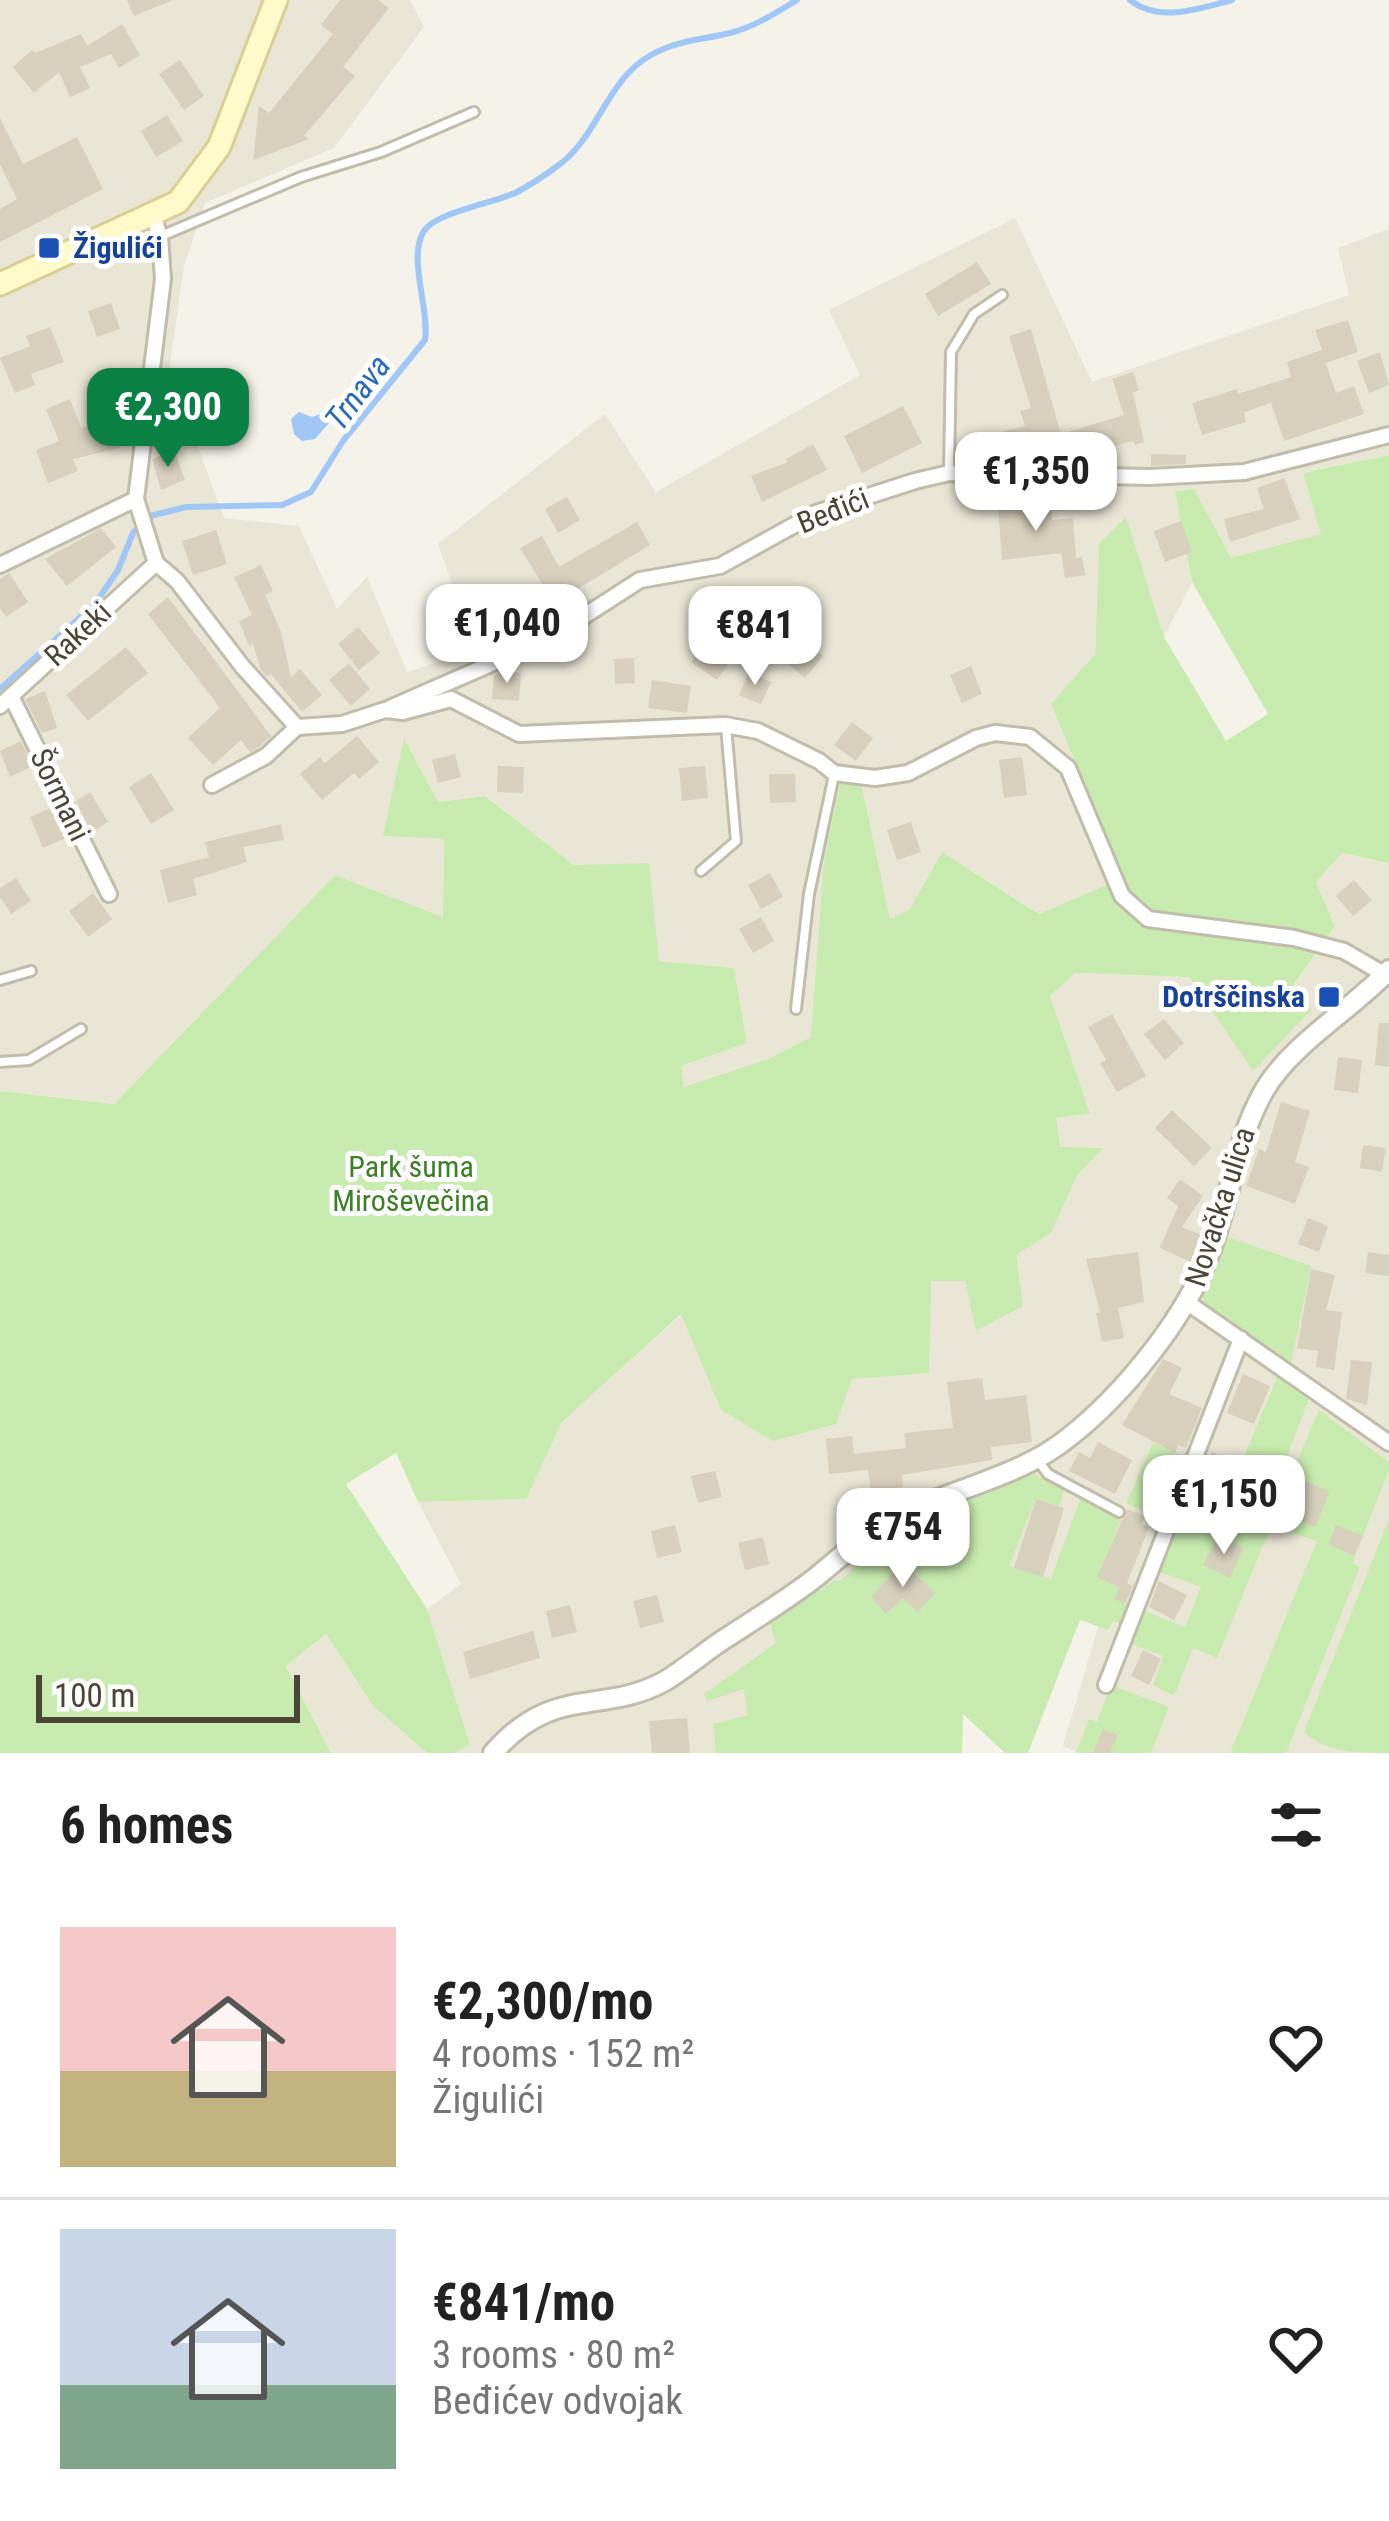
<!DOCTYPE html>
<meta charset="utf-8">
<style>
body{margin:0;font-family:"Roboto Condensed",sans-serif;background:#f2f2f2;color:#222;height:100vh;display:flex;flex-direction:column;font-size:45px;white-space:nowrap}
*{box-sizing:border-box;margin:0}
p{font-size:39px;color:#767676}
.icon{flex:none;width:66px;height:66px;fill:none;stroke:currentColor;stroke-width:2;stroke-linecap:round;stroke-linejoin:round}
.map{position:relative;height:1753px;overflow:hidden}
.side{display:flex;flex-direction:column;background:#fff;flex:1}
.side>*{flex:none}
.scale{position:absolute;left:36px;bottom:30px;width:264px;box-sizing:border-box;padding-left:12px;border:6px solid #4a4536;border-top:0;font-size:33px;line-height:42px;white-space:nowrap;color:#4a4536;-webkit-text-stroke:9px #fff;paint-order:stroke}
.price{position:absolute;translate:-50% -102px;padding:0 27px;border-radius:24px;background:#fff;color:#222;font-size:39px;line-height:78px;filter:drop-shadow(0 3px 6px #0008)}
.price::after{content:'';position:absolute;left:50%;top:72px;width:36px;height:27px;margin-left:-18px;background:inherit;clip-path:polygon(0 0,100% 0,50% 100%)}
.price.current{background:#0b8043;color:#fff}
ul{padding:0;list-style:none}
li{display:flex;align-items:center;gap:36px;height:300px;padding:0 60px}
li+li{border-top:3px solid #e0e0e0}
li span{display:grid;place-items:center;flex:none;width:336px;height:240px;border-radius:0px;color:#555}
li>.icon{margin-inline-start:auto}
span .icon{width:144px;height:144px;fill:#fffc;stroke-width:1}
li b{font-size:51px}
h2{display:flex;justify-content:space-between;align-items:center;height:144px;padding:0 60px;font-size:51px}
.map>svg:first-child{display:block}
.residential{fill:#eae6d6}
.green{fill:#c8ecaf}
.water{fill:#a1c7f6}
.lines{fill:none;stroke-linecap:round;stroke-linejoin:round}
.stream{stroke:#a1c7f6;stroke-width:6}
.building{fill:#d8d1bd}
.service-casing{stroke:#c2bdaa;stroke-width:14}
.minor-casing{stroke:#c2bdaa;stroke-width:20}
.tertiary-casing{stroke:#c2bdaa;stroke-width:24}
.secondary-casing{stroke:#d9d095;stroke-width:27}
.service{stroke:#fff;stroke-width:8}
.minor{stroke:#fff;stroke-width:14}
.tertiary{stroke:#fff;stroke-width:18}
.secondary{stroke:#fffac9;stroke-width:21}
.transit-dot{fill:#1a4fb4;stroke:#fff;stroke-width:4.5}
.labels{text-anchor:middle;stroke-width:10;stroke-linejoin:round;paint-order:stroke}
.transit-label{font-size:30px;font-weight:bold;fill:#164399;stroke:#fff;text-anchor:start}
.street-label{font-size:30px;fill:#4a4536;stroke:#fff}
.park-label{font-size:30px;fill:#3a8124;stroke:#fff}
.water-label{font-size:33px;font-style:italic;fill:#2669bf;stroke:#fff}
</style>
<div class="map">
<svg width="1389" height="1753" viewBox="0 0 1389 1753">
<rect width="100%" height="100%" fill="#f5f3e9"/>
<g class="residential">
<polygon points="0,0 410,0 424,27 334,148 205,203 184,266 162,422 190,425 224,518 299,526 337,609 367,577 407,672 475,650 438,544 605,414 656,492 860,375 829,310 1015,218 1092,382 1349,295 1338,248 1389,229 1389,455 1303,473 1322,534 1231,559 1194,490 1176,491 1192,582 1164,637 1126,518 1099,544 1095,654 1051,704 1123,878 1040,914 942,852 909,910 890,919 862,787 811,1037 768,1059 684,1088 680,1066 747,1043 734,969 659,961 574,865 485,796 438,802 405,740 384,835 444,839 443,917 335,875 114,1104 0,1091"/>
<polygon points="1341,853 1389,863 1389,1753 1077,1753 1063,1746 1105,1603 871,1621 872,1753 455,1753 470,1743 427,1609 461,1584 418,1502 526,1499 561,1422 682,1314 721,1410 852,1379 928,1372 930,1281 965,1281 1051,1233 1077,1176 1102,1149 1060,1148 1055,1118 1090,1112 1050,996 1075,973 1189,977 1253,1070 1293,987 1335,926 1316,882"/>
<polygon points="326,1634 373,1706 427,1753 331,1753 286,1666"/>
</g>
<g class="green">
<polygon points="1389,455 1389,863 1342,853 1316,882 1335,926 1293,986 1312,1009 1253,1071 1189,977 1075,973 1050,996 1090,1113 1056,1118 1060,1147 1103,1148 1077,1176 1051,1233 1016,1255 1023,1306 976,1331 965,1281 931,1281 929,1373 852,1379 836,1424 773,1441 721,1410 681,1314 562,1422 526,1499 418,1502 396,1453 346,1484 427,1609 470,1744 455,1753 427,1753 373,1706 326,1634 286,1666 331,1753 0,1753 0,1091 114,1104 335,875 443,917 444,839 383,836 404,738 438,802 485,796 574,865 649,863 659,961 734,968 747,1043 681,1066 684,1087 768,1059 811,1037 824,861 841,780 862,787 890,919 909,910 942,852 1039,914 1123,878 1051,704 1095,654 1099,544 1126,517 1164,637 1226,741 1268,714 1192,582 1175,491 1194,489 1231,558 1321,534 1303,473"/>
<polygon points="1222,1235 1311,1266 1290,1369 1204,1310 1202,1289"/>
<polygon points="1279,1373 1310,1396 1271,1498 1280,1502 1319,1410 1389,1462 1389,1470 1355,1556 1353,1564 1360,1567 1286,1753 1230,1753 1317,1541 1271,1526 1217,1658 1193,1648 1174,1696 1153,1685 1163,1656 1129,1643 1142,1610 1185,1627 1201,1587 1157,1571 1187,1495 1222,1509"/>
<polygon points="1153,1443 1188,1458 1163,1517 1126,1504"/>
<polygon points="1028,1471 1064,1490 1059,1506 1035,1500 1009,1566 1051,1579 1080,1499 1121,1520 1098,1577 1120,1588 1115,1599 1129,1606 1120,1624 1113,1621 1108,1630 1080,1620 1028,1753 1005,1753 963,1714 962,1753 716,1753 713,1724 748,1715 744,1689 707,1701 704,1694 776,1643 770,1623 835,1580 839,1582 873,1551 892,1572 885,1581 935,1593 885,1542 891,1537 886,1532"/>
<path d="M1389,1519v234c-30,0 -63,0 -85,-21z"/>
<polygon points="1111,1685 1169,1707 1151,1753 1076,1753 1089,1719 1097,1722"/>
</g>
<polygon class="water" points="299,412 312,417 326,412 329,423 315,439 302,441 294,434 291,419"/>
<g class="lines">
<g class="stream">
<path d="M1130,0c28,23 69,9 102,0"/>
<path d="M0,689l95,-85 23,-34 15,-37 17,-17 36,-9 96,-2 29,-13 32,-51 82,-101c5,-30 -18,-83 -1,-109 12,-19 71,-28 93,-39 13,-7 27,-16 39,-25 41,-27 50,-87 95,-112 26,-15 51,-15 79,-22 24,-6 46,-20 67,-33"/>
</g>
</g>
<g class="building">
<polygon points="127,0 173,0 134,16"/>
<polygon points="340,0 378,0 389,8 343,67 355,76 304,136 309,139 253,160 259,106 269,113 333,34 321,25"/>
<polygon points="122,24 140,55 119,68 111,54 80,67 90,88 70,97 59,72 34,93 13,67 32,50 35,53 81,34 87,46"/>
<polygon points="180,60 204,96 184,110 159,74"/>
<polygon points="167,115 183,141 156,157 141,131"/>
<polygon points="0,118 23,164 77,137 103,189 0,242 0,209 17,199 0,164"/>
<polygon points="977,262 991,284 938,316 925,294"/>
<polygon points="111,303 120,329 97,337 88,311"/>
<polygon points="1348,320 1358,352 1326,363 1336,393 1354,386 1364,414 1284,441 1271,403 1244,412 1246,422 1202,435 1192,403 1237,389 1238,394 1291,377 1287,362 1322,350 1315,330"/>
<polygon points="50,327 64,362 31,374 35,385 15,393 0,358 30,346 26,336"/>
<polygon points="1031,329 1061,434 1124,415 1112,379 1133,372 1139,390 1133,393 1144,442 1135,445 1133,441 1051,464 1041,464 1038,451 991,462 985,436 1025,426 1020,411 1031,408 1009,336"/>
<polygon points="1380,352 1389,385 1369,393 1357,361"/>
<polygon points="70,399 81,428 113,420 120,448 73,459 78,471 48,483 36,450 59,441 46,409"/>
<polygon points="903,406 922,443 862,473 844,436"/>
<polygon points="813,444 827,470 762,502 751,476 788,462 786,459"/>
<polygon points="174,451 185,480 161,490 152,459"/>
<polygon points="1151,454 1186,455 1186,464 1151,466"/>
<polygon points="1284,478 1300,519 1230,542 1224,519 1264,509 1257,488"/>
<polygon points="1079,487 1097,487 1099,504 1081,506"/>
<polygon points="1023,492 1025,510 1051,508 1052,520 1073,518 1076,558 1082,557 1085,575 1065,578 1061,553 1002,560 997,495"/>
<polygon points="567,497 580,520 558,533 545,509"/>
<polygon points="1181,521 1192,552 1165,562 1154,531"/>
<polygon points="637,522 650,545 576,590 580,599 559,611 520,548 542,536 559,567"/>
<polygon points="101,528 116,547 67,586 45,559"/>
<polygon points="216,530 227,564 193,575 182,541"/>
<polygon points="261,565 273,591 265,595 281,632 291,677 300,669 322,695 302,712 271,674 266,676 261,670 253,644 249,646 239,621 252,615 234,577"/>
<polygon points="9,573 28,602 6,617 0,608 0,579"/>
<polygon points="732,585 760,637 759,639 732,615 723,620 710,596"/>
<polygon points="508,594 521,618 499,630 486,606"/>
<polygon points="168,597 271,736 259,747 250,752 241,740 213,765 188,738 220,708 148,614"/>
<polygon points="775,615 823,656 805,678 762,642"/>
<polygon points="358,627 380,653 359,670 338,644"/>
<polygon points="709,635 735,653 717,680 691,662"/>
<polygon points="126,647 148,673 88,721 66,695"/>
<polygon points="634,658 635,683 615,684 614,659"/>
<polygon points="349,663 370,689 351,706 329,680"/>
<polygon points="971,666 982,694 962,703 950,675"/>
<polygon points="501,672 521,673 519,701 492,699 494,675"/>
<polygon points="749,672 771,682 761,704 739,695"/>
<polygon points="652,680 691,686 687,713 648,708"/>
<polygon points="45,691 57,728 42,733 25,699"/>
<polygon points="852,722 873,738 856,761 834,745"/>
<polygon points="357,736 379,762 359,779 354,773 322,800 300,774 320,757 325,763"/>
<polygon points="21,741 33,766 10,777 0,751"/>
<polygon points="455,754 461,777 438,783 432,760"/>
<polygon points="1022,757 1027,795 1004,798 999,760"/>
<polygon points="498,766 524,767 523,793 497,792"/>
<polygon points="705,766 708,798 682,801 679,768"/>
<polygon points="151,773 174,810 151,824 129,787"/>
<polygon points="769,774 795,774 796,802 770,803"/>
<polygon points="90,792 108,822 91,833 76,801"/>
<polygon points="53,807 68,837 43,848 30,817"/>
<polygon points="911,822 921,852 897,860 887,830"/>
<polygon points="281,824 284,840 243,847 247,862 193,879 197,895 168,903 160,870 209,857 205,842"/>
<polygon points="770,873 783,897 761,909 748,885"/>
<polygon points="16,878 31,901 11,914 0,897 0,888"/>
<polygon points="1354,880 1372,900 1353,916 1336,896"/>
<polygon points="93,893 112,919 88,937 69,911"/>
<polygon points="761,917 774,941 753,953 739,929"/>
<polygon points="1112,1014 1146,1076 1117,1092 1100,1063 1106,1060 1088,1027"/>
<polygon points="1164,1019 1184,1043 1165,1060 1144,1034"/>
<polygon points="1379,1023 1389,1023 1389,1067 1375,1065"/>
<polygon points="1338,1057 1362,1060 1358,1093 1334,1090"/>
<polygon points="1281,1102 1310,1111 1295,1162 1309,1167 1295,1204 1246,1186 1259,1149 1266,1152"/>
<polygon points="1172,1110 1212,1148 1194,1166 1155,1128"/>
<polygon points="1363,1145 1386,1148 1382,1172 1360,1168"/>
<polygon points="1180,1179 1203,1196 1182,1227 1202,1235 1191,1262 1160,1248 1178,1206 1167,1198"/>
<polygon points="1308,1218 1328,1226 1319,1252 1298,1244"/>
<polygon points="1138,1252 1144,1302 1118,1308 1124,1338 1102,1342 1096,1313 1100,1312 1086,1259"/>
<polygon points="1368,1252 1389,1255 1389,1276 1365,1273"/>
<polygon points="1311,1269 1335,1275 1326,1310 1342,1312 1334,1370 1316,1367 1318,1351 1297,1348"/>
<polygon points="1163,1359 1182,1368 1169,1394 1202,1408 1186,1448 1178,1445 1175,1453 1122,1425"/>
<polygon points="1351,1360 1372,1362 1367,1405 1346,1399"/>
<polygon points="1243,1374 1270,1386 1254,1424 1227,1413"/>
<polygon points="982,1378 985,1400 1026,1395 1032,1442 991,1447 992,1460 902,1475 903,1487 871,1491 868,1470 829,1474 826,1439 852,1436 854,1454 906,1448 904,1433 953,1428 947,1382"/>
<polygon points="1098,1442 1132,1460 1115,1494 1069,1471 1079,1452 1090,1458"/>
<polygon points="1212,1452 1234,1462 1221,1490 1206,1482 1211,1471 1205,1468"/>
<polygon points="715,1471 722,1497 698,1503 691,1476"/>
<polygon points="1297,1477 1330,1492 1315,1527 1281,1513"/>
<polygon points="1036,1499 1064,1508 1043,1577 1014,1568"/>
<polygon points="1127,1509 1145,1517 1141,1524 1149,1527 1127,1583 1133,1586 1125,1604 1114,1599 1120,1588 1097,1577"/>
<polygon points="675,1525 682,1552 657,1558 651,1531"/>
<polygon points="1336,1525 1363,1536 1354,1556 1328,1544"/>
<polygon points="1218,1535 1244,1548 1230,1578 1203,1565"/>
<polygon points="763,1537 769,1564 745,1570 738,1543"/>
<polygon points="902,1562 936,1593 918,1612 903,1598 886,1614 871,1597"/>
<polygon points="1159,1581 1187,1595 1174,1620 1149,1607"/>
<polygon points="657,1595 664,1622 640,1628 633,1601"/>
<polygon points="570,1605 577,1632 552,1638 546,1611"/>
<polygon points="533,1631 540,1658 470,1679 463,1652"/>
<polygon points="1143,1650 1161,1659 1149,1685 1131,1676"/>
<polygon points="687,1718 690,1753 652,1753 649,1721"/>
<polygon points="1103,1729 1118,1735 1110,1753 1093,1753"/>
</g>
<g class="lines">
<g class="service-casing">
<g id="service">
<polyline points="161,236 301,177 381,152 474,112"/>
<polyline points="949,472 951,352 974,314 1002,295"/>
<polyline points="701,871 736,841 726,726"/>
<polyline points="0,980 31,971"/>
<polyline points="796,1009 809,894 834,775"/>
<polyline points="0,1062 29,1060 81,1029"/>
<polyline points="1037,1459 1048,1474 1119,1512"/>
</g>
</g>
<g class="minor-casing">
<g id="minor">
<polyline points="153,215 160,237 163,279 136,499 156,563 177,581 242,666 297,727"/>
<polyline points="0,565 136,499"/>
<polyline points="11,696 109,894"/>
<polyline points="0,706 156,563"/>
<polyline points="390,708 550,638 640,580 720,566 816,513 915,481 949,473 1150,477 1244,472 1389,435"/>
<polyline points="297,727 342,724 385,710 403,712 451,699 519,734 725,725 758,731 819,761 834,773 875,778 908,773 976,738 995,733 1030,737 1068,768 1122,896 1148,919 1294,938 1344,951 1389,977"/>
<polyline points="212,785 266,756 297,727"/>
<polyline points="1188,1303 1389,1443"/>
<polyline points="1106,1685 1241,1339"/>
</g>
</g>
<g class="tertiary-casing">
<path id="tertiary" d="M493,1753c61,-70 108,-37 172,-72 18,-11 35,-25 52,-37 33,-22 67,-42 98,-66 23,-19 46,-40 72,-55 57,-34 129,-43 181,-85 55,-43 118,-120 142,-186 21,-55 25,-111 55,-163 28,-46 86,-79 124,-119"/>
</g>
<g class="secondary-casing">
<polyline id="secondary" points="0,284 178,202 219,147 276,0"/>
</g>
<use href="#service" class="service"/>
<use href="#minor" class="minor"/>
<use href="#tertiary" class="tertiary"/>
<use href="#secondary" class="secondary"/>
</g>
<g class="transit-dot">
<rect x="37" y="236" width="24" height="24" rx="6"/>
<rect x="1317" y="985" width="24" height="24" rx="6"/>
</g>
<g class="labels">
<g class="transit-label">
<text x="73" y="258">Žigulići</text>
<text x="1305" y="1007" text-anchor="end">Dotrščinska</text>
</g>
<g class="street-label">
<text transform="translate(833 511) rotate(-22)" y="10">Beđići</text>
<text transform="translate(78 634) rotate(-43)" y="10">Rakeki</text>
<text transform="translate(60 795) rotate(64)" y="10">Šormani</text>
<text transform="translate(1220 1207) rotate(-72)" y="10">Novačka ulica</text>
</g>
<g class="park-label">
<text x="411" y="1177">Park šuma<tspan x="411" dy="34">Miroševečina</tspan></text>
</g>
<g class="water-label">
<text transform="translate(357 392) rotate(-53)" y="12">Trnava</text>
</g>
</g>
</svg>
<div class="scale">100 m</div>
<b class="price current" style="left:168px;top:470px">€2,300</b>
<b class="price" style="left:1036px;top:534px">€1,350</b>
<b class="price" style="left:507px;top:686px">€1,040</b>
<b class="price" style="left:755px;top:688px">€841</b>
<b class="price" style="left:1224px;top:1557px">€1,150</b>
<b class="price" style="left:903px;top:1590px">€754</b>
</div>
<section class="side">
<h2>6 homes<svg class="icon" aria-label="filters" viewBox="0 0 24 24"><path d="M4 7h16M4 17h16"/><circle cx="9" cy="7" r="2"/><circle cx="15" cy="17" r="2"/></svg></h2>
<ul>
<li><span style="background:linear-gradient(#f6c9c9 60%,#c2b280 0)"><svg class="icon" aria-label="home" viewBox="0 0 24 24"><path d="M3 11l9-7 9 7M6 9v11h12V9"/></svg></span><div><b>€2,300/mo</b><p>4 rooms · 152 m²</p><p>Žigulići</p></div><svg class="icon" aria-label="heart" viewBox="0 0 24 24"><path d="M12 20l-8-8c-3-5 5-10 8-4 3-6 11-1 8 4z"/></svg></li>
<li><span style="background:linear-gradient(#c9d6e8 65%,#7fa58c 0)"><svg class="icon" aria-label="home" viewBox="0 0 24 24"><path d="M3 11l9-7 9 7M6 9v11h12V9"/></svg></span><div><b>€841/mo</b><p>3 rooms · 80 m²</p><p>Beđićev odvojak</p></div><svg class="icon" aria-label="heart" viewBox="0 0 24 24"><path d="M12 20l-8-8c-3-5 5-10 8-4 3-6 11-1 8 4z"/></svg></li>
</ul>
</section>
